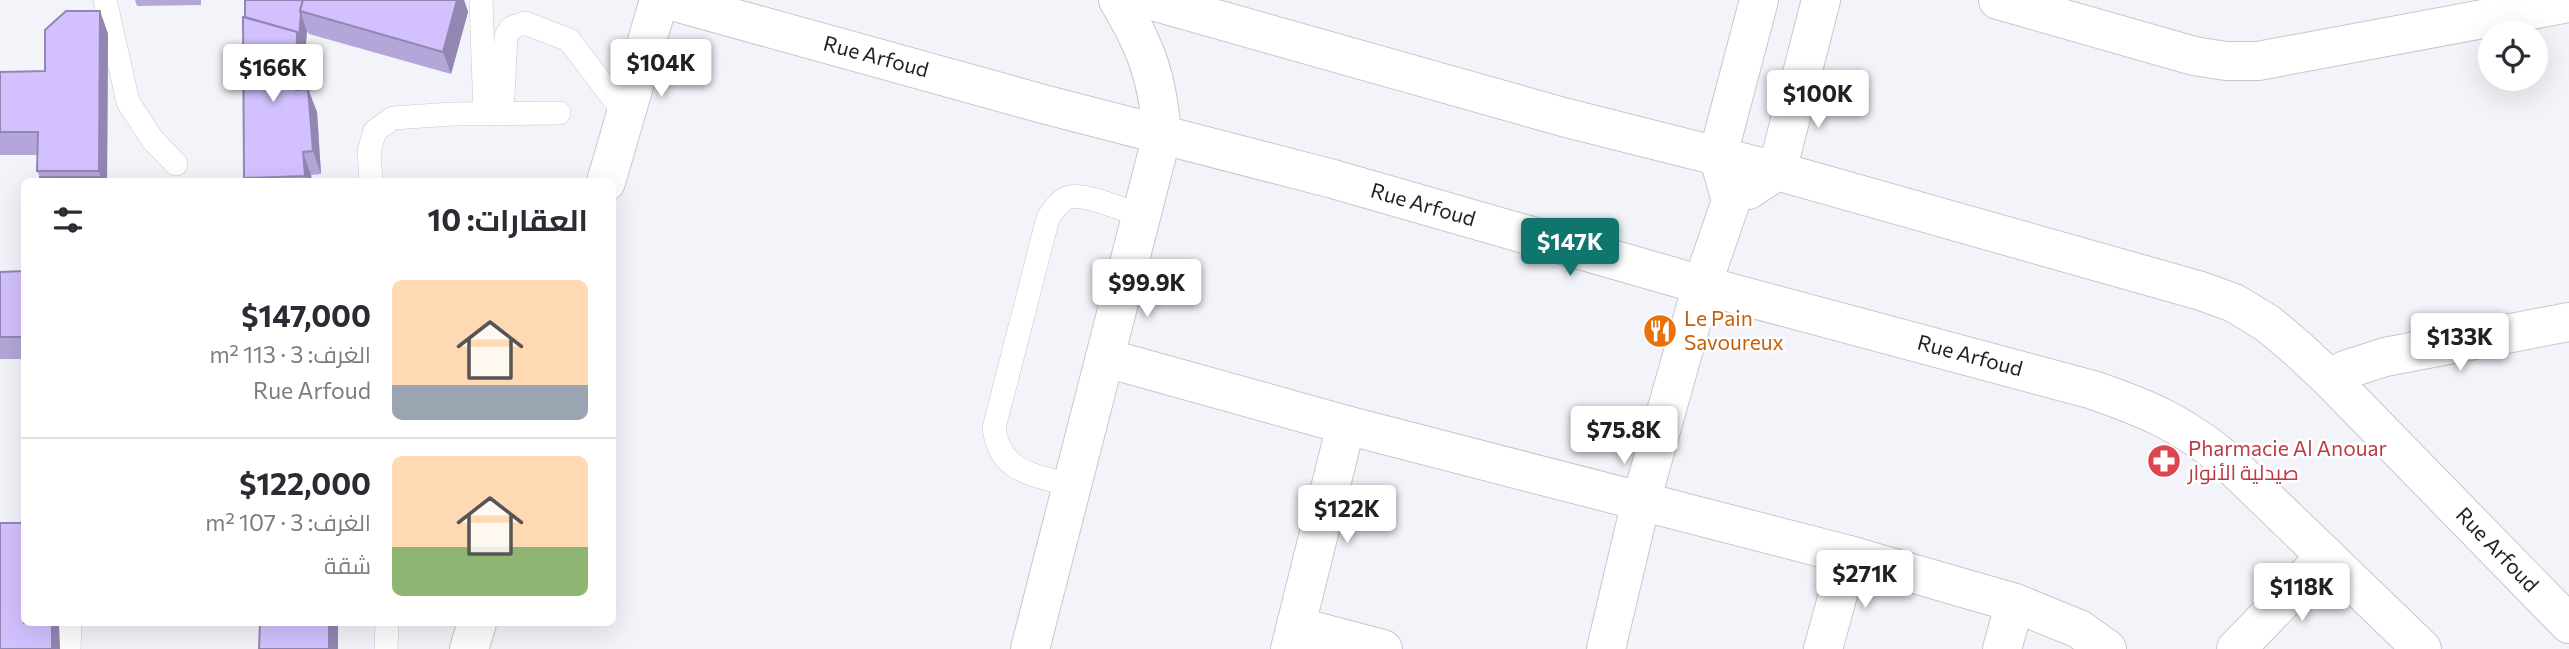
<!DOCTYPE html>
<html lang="ar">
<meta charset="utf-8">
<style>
body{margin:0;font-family:Commissioner,Cairo,sans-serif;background:#f2f2f3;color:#2b2b33;direction:rtl;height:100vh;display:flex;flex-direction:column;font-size:26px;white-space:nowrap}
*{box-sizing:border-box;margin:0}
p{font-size:23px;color:#7c7c81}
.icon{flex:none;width:38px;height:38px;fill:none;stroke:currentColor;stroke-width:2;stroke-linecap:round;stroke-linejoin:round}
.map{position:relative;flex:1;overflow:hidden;direction:ltr}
.side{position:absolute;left:21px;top:178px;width:595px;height:448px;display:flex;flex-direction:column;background:#fff;border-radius:10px;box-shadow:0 7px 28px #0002;direction:rtl}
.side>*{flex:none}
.controls{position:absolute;left:2478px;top:21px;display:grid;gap:14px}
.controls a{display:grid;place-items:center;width:70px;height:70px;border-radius:50%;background:#fff;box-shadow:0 7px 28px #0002;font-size:35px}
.price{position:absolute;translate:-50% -60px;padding:0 16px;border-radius:7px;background:#fff;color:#222;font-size:23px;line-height:46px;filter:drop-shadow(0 2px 4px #0008)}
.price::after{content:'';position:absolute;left:50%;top:42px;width:21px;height:16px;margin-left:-10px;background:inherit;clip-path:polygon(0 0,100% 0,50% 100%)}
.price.on{background:#0f766e;color:#fff}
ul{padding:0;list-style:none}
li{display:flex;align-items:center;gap:21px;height:175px;padding:0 28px}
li+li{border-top:2px solid #e1e1e2}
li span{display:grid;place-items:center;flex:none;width:196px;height:140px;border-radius:10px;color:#555}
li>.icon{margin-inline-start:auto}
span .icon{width:84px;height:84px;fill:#fffc;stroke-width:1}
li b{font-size:30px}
h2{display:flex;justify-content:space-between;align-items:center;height:84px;padding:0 28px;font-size:30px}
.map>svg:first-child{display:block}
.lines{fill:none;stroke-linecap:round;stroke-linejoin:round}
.lane-casing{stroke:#c7c8cd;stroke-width:24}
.street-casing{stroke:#c7c8cd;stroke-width:40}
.secondary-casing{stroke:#c7c8cd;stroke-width:40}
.lane{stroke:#fff;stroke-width:23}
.street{stroke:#fff;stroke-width:38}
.secondary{stroke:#fff;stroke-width:38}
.wall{fill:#b5a6da}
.shaded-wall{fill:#9387b2}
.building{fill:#d2c1fe;stroke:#9387b2;stroke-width:2}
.labels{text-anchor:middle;stroke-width:5;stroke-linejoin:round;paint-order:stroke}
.street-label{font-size:21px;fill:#222224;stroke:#fff}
.food-label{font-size:21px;fill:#c56008;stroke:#fff;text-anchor:start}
.health-label{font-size:21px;fill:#be3a42;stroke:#fff;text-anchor:start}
</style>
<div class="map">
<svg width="2569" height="649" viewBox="0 0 2569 649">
<rect width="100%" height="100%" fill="#f3f4fa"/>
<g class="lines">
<g class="lane-casing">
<g id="lane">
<polyline points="105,0 128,102 152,139 176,164"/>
<polyline points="481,0 485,114"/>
<polyline points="502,114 506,36 511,28 525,23 569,40 626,115"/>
<polyline points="371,182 369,151 375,131 393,118 452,114 559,113"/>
<path d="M1073,486c-39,-12 -73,-12 -79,-58l54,-210c5,-7 10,-16 19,-20 16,-7 58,13 75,18"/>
<polyline points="69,649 70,623"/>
<polyline points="386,649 387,623"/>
</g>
</g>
<g class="street-casing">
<g id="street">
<polyline points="1998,0 2194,56 2226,61 2258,61 2569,3"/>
<polyline points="606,182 659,0"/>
<polyline points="1748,190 1777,171 1821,0"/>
<polyline points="1106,358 1346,425 1849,555 2015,603 2079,629 2107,649"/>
<polyline points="2331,380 2345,370 2385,357 2569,322"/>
<polyline points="1296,626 1383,649"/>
<polyline points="469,649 477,623"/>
<path d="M1030,649l132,-514c-4,-55 -15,-87 -44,-135"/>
<polyline points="1290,649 1346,425"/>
<polyline points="1606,649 1641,501 1702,285 1731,201 1718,155 1759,0"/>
<polyline points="1823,649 1849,555"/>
<polyline points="2002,649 2015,603"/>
<polyline points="2236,649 2326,556"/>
</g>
</g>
<g class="secondary-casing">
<g id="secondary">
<path d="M668,0l375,104 290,75 369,106 391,105c55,19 88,33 133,70l196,189"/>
<polyline points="1149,0 1563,117 1777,171 2201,291 2234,303 2267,323 2297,348 2331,380 2569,624"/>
</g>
</g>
<use href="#lane" class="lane"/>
<use href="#street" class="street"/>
<use href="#secondary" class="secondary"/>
</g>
<g class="wall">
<polygon points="135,0 201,0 201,5 137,6"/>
<polygon points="245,0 464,0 468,12 451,74 309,34 307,31 305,54 305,89 308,89 317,112 321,174 311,175 312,182 246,182 244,178"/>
<polygon points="100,11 108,34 107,182 40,182 40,177 37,171 38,155 0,155 0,72 45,71"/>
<polygon points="24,271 24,359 0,359 0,272"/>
</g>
<g class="shaded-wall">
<polygon points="457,0 464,0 468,12 451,74 443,52"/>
<polygon points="100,11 108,34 107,182 101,182 101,177 99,171"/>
<polygon points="301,14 307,31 305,54 305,113 296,90 297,32"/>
<polygon points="308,89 317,112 321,174 313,151"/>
<polygon points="303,152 311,175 312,182 307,182 305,176"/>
<polygon points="52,623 59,623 60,649 52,649"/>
<rect x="329" y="623" width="9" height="26"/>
</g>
<g class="building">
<polygon points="245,0 303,0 300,11 301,14 299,37 297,32 245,17"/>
<polygon points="303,0 457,0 443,52 300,11"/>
<polygon points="66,11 100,11 99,171 37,171 38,132 0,132 0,72 45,71 45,30"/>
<polygon points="243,17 297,32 296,90 308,89 313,151 303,152 305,176 244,178"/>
<rect x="40" y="177" width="61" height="5"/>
<polygon points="24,271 24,337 0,337 0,272"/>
<polygon points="0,523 24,523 24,623 52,623 52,649 0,649"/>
<polygon points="260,623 329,623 329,649 259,649"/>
</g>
<defs>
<g id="restaurant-disc" transform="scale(1.75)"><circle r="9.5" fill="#e8710a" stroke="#fff"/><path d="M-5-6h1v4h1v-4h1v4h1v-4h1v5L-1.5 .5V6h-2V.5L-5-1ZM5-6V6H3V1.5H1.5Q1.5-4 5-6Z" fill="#fff"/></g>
<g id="pharmacy-disc" transform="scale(1.75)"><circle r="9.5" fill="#e0444e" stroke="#fff"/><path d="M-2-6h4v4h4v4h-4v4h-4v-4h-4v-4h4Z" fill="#fff"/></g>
</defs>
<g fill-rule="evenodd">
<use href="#restaurant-disc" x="1660" y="331"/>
<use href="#pharmacy-disc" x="2164" y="461"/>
</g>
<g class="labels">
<g class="street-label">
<text transform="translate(876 57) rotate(15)" y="7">Rue Arfoud</text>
<text transform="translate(1423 205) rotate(16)" y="7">Rue Arfoud</text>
<text transform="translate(1970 356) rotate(15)" y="7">Rue Arfoud</text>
<text transform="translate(2497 550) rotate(46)" y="7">Rue Arfoud</text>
</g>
<g class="food-label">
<text x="1684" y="326">Le Pain<tspan x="1684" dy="24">Savoureux</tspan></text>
</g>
<g class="health-label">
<text x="2188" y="456">Pharmacie Al Anouar<tspan x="2188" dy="24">صيدلية الأنوار</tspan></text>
</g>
</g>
</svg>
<div class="controls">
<a><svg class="icon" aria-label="locate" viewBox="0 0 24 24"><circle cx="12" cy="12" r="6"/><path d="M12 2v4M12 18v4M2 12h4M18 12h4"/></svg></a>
</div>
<b class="price" style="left:661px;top:99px">$104K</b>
<b class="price" style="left:273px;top:104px">$166K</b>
<b class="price" style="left:1818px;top:130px">$100K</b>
<b class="price on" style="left:1570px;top:278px">$147K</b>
<b class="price" style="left:1147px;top:319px">$99.9K</b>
<b class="price" style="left:2460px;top:373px">$133K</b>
<b class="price" style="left:1624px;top:466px">$75.8K</b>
<b class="price" style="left:1347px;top:545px">$122K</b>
<b class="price" style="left:1865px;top:610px">$271K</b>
<b class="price" style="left:2302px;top:623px">$118K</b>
<section class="side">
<h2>العقارات: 10<svg class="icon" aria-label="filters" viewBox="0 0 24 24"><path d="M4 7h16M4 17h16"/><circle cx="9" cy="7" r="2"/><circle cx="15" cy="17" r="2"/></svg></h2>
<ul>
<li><span style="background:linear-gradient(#ffd9b3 75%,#9aa5b1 0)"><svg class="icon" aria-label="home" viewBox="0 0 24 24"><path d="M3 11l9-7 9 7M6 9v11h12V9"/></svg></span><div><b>$147,000</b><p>الغرف: 3 · 113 m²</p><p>Rue Arfoud</p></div></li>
<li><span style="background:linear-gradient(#ffd9b3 65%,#8fb573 0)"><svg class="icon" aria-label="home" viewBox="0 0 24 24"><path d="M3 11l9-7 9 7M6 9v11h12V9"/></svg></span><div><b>$122,000</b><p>الغرف: 3 · 107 m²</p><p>شقة</p></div></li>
</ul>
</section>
</div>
